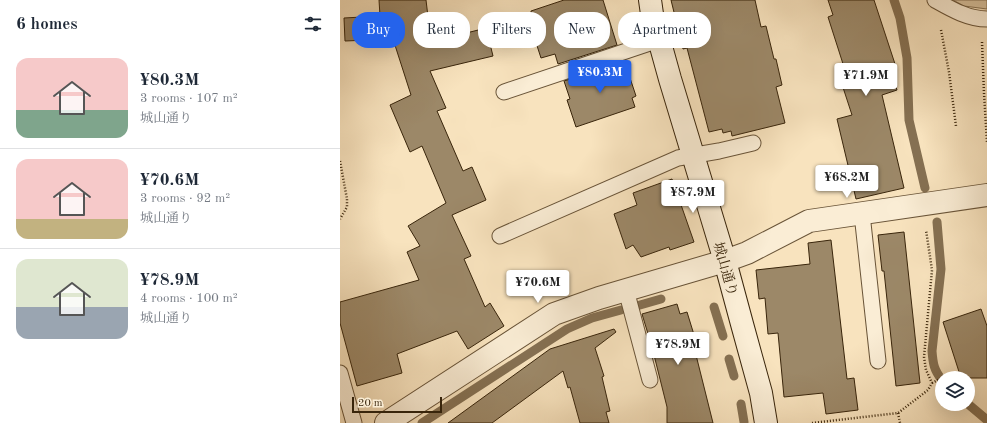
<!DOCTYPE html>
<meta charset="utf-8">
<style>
body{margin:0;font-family:"Old Standard TT","Noto Serif JP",serif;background:#f6f6f7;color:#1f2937;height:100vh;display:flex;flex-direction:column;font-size:15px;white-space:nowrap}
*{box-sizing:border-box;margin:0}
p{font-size:13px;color:#747a83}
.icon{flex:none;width:22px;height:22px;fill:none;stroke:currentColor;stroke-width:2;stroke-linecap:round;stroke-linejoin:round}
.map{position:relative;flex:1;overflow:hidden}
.sheet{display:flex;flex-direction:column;background:#fff;width:340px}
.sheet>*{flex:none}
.hud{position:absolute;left:12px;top:12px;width:380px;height:36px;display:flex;gap:8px}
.tools{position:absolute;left:595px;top:371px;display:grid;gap:8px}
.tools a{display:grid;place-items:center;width:40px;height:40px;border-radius:50%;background:#fff;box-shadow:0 4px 16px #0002;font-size:20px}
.scale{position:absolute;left:12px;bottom:10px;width:90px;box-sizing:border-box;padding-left:4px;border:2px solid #39250b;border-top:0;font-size:11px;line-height:14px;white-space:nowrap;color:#39250b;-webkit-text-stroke:3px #faedd5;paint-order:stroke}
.price{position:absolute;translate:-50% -34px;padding:0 9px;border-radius:4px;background:#fff;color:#222;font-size:13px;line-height:26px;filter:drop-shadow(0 1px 2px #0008)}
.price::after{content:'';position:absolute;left:50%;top:24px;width:12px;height:9px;margin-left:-6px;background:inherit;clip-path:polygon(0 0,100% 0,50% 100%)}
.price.current{background:#2563eb;color:#fff}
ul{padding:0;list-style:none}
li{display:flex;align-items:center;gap:12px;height:100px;padding:0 16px}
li+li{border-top:1px solid #e0e1e3}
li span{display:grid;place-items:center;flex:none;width:112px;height:80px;border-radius:12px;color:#555}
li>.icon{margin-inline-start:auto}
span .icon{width:48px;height:48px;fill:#fffc;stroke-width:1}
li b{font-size:17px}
h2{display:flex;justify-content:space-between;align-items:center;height:48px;padding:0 16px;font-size:17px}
.tag{padding:0 14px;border-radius:16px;background:#fff;box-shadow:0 4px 16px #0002;font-size:14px;line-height:36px}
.tag.current{background:#2563eb;color:#fff}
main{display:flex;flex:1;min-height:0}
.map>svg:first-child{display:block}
.green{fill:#d8c3a0;stroke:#887456}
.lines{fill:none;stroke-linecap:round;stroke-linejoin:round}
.stream{stroke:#857052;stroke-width:9}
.building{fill:#9c8868;stroke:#39250b}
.lane-casing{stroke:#695438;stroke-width:17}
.street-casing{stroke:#695438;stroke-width:24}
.secondary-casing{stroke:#39250b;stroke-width:24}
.path{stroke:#39250b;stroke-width:2.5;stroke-dasharray:1 2;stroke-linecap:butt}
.lane{stroke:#faedd5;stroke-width:15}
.street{stroke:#faedd5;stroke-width:22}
.secondary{stroke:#faedd5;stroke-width:22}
.labels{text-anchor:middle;stroke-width:3;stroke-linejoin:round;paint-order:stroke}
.street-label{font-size:14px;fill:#39250b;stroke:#faedd5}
</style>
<main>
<section class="sheet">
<h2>6 homes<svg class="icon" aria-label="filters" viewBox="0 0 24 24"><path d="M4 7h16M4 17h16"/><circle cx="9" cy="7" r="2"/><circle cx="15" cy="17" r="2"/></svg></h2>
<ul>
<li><span style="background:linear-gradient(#f6c9c9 65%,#7fa58c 0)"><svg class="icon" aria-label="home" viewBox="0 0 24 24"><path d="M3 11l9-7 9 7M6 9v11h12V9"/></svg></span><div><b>¥80.3M</b><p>3 rooms · 107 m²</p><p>城山通り</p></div></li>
<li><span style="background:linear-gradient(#f6c9c9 75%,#c2b280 0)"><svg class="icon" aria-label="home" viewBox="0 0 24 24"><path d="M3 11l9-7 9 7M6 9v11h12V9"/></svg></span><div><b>¥70.6M</b><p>3 rooms · 92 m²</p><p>城山通り</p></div></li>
<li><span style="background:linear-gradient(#dfe7d0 60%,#9aa5b1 0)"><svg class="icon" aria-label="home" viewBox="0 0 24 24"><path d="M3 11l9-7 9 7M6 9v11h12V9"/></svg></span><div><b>¥78.9M</b><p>4 rooms · 100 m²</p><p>城山通り</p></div></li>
</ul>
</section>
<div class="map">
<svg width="647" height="423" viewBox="0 0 647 423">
<rect width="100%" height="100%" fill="#f8e3be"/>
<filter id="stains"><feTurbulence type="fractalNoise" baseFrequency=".005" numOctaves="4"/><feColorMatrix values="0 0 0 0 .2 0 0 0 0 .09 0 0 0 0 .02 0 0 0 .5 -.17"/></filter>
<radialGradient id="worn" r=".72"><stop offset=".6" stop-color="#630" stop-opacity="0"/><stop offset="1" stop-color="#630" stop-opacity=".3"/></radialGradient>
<polygon class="green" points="613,0 647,0 647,9 624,6"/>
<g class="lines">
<g class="stream">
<polyline points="554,0 560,18 567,58 569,120 585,188"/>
<path d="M597,222l4,47 -9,82c1,13 2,19 10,29"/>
<polyline points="300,305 321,299"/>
<polyline points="374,307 383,336"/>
<polyline points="389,359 394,376"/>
<polyline points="401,404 404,422"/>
<polyline points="628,404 647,420"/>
<polyline points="82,423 227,329 252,318 281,310"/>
</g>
</g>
<g class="building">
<polygon points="39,0 86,0 91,42 146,28 153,56 90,71 106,108 97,111 123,171 132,167 146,200 112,215 131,256 124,259 145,307 150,303 164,326 128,349 117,331 57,354 62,373 17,386 0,323 0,302 79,280 67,252 80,246 68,226 106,203 82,146 70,152 50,105 71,95 53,39 5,41 4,18 40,16"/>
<polygon points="224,0 263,0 277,45 218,64 215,54 201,58 187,15 191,13 191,11"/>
<polygon points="331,0 415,0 421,27 426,26 434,59 436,59 442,85 436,87 445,123 392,136 391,131 383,133 382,129 369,132 347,48 343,49"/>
<polygon points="488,0 534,0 556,67 550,69 557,90 542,95 564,188 516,199 497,119 512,115 497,69 504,67 488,17 493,15"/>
<polygon points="282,62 285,70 287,69 296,96 292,98 295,107 236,127 227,100 230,99 224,81"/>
<polygon points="332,179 354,242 330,250 329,247 301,257 293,245 286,249 274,214 297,205 293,193"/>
<polygon points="564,232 580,383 556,386 544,271 542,271 538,235"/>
<polygon points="491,240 507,379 514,378 518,410 486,414 483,393 444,397 438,333 428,334 425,298 419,299 416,270 470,264 468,243"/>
<polygon points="337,304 340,314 347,312 355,338 352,339 373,423 327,423 327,407 312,347 302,314"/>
<polygon points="641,309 647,326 647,378 621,378 603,322"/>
<polygon points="274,329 276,332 255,348 264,376 262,377 270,411 266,412 269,423 240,423 230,387 228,388 223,371 152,423 108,423 210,349"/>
</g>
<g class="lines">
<g class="lane-casing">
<g id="lane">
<path d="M595,0c16,9 33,19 52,19"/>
<polyline points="164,92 319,40"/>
<polyline points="522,214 538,361"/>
<polyline points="160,236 338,158 379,151 413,143"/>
<polyline points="286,290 310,380"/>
<polyline points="0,373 14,423"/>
</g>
</g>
<g class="street-casing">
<polyline id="street" points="46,423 214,314 259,298 385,261 407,253 469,221 647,195"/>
</g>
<g class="secondary-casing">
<polyline id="secondary" points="310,0 312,14 330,79 385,261 402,324 421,393 426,423"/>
</g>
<g class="path">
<polyline points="601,30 609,72 616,126"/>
<polyline points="642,42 644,93 647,142"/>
<polyline points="0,161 7,199 7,207 0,219"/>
<polyline points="603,378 612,373"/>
<polyline points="592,383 602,378"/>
<polyline points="558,413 560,423"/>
<polyline points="472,423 558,413 588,390 592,383 586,370 584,357 592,270 586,230"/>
</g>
<use href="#lane" class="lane"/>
<use href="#street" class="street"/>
<use href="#secondary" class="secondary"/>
</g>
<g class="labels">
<g class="street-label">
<text transform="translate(386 269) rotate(74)" y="5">城山通り</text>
</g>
</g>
<rect width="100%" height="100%" filter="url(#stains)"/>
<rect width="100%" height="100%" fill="url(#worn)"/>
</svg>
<div class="tools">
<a><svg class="icon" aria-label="layers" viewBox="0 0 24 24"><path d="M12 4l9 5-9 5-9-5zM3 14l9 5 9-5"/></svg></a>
</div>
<div class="scale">20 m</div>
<b class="price current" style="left:260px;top:94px">¥80.3M</b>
<b class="price" style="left:526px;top:97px">¥71.9M</b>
<b class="price" style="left:507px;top:199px">¥68.2M</b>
<b class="price" style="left:353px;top:214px">¥87.9M</b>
<b class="price" style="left:198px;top:304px">¥70.6M</b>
<b class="price" style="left:338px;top:366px">¥78.9M</b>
<div class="hud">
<a class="tag current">Buy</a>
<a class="tag">Rent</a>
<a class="tag">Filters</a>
<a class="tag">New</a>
<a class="tag">Apartment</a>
</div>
</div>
</main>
